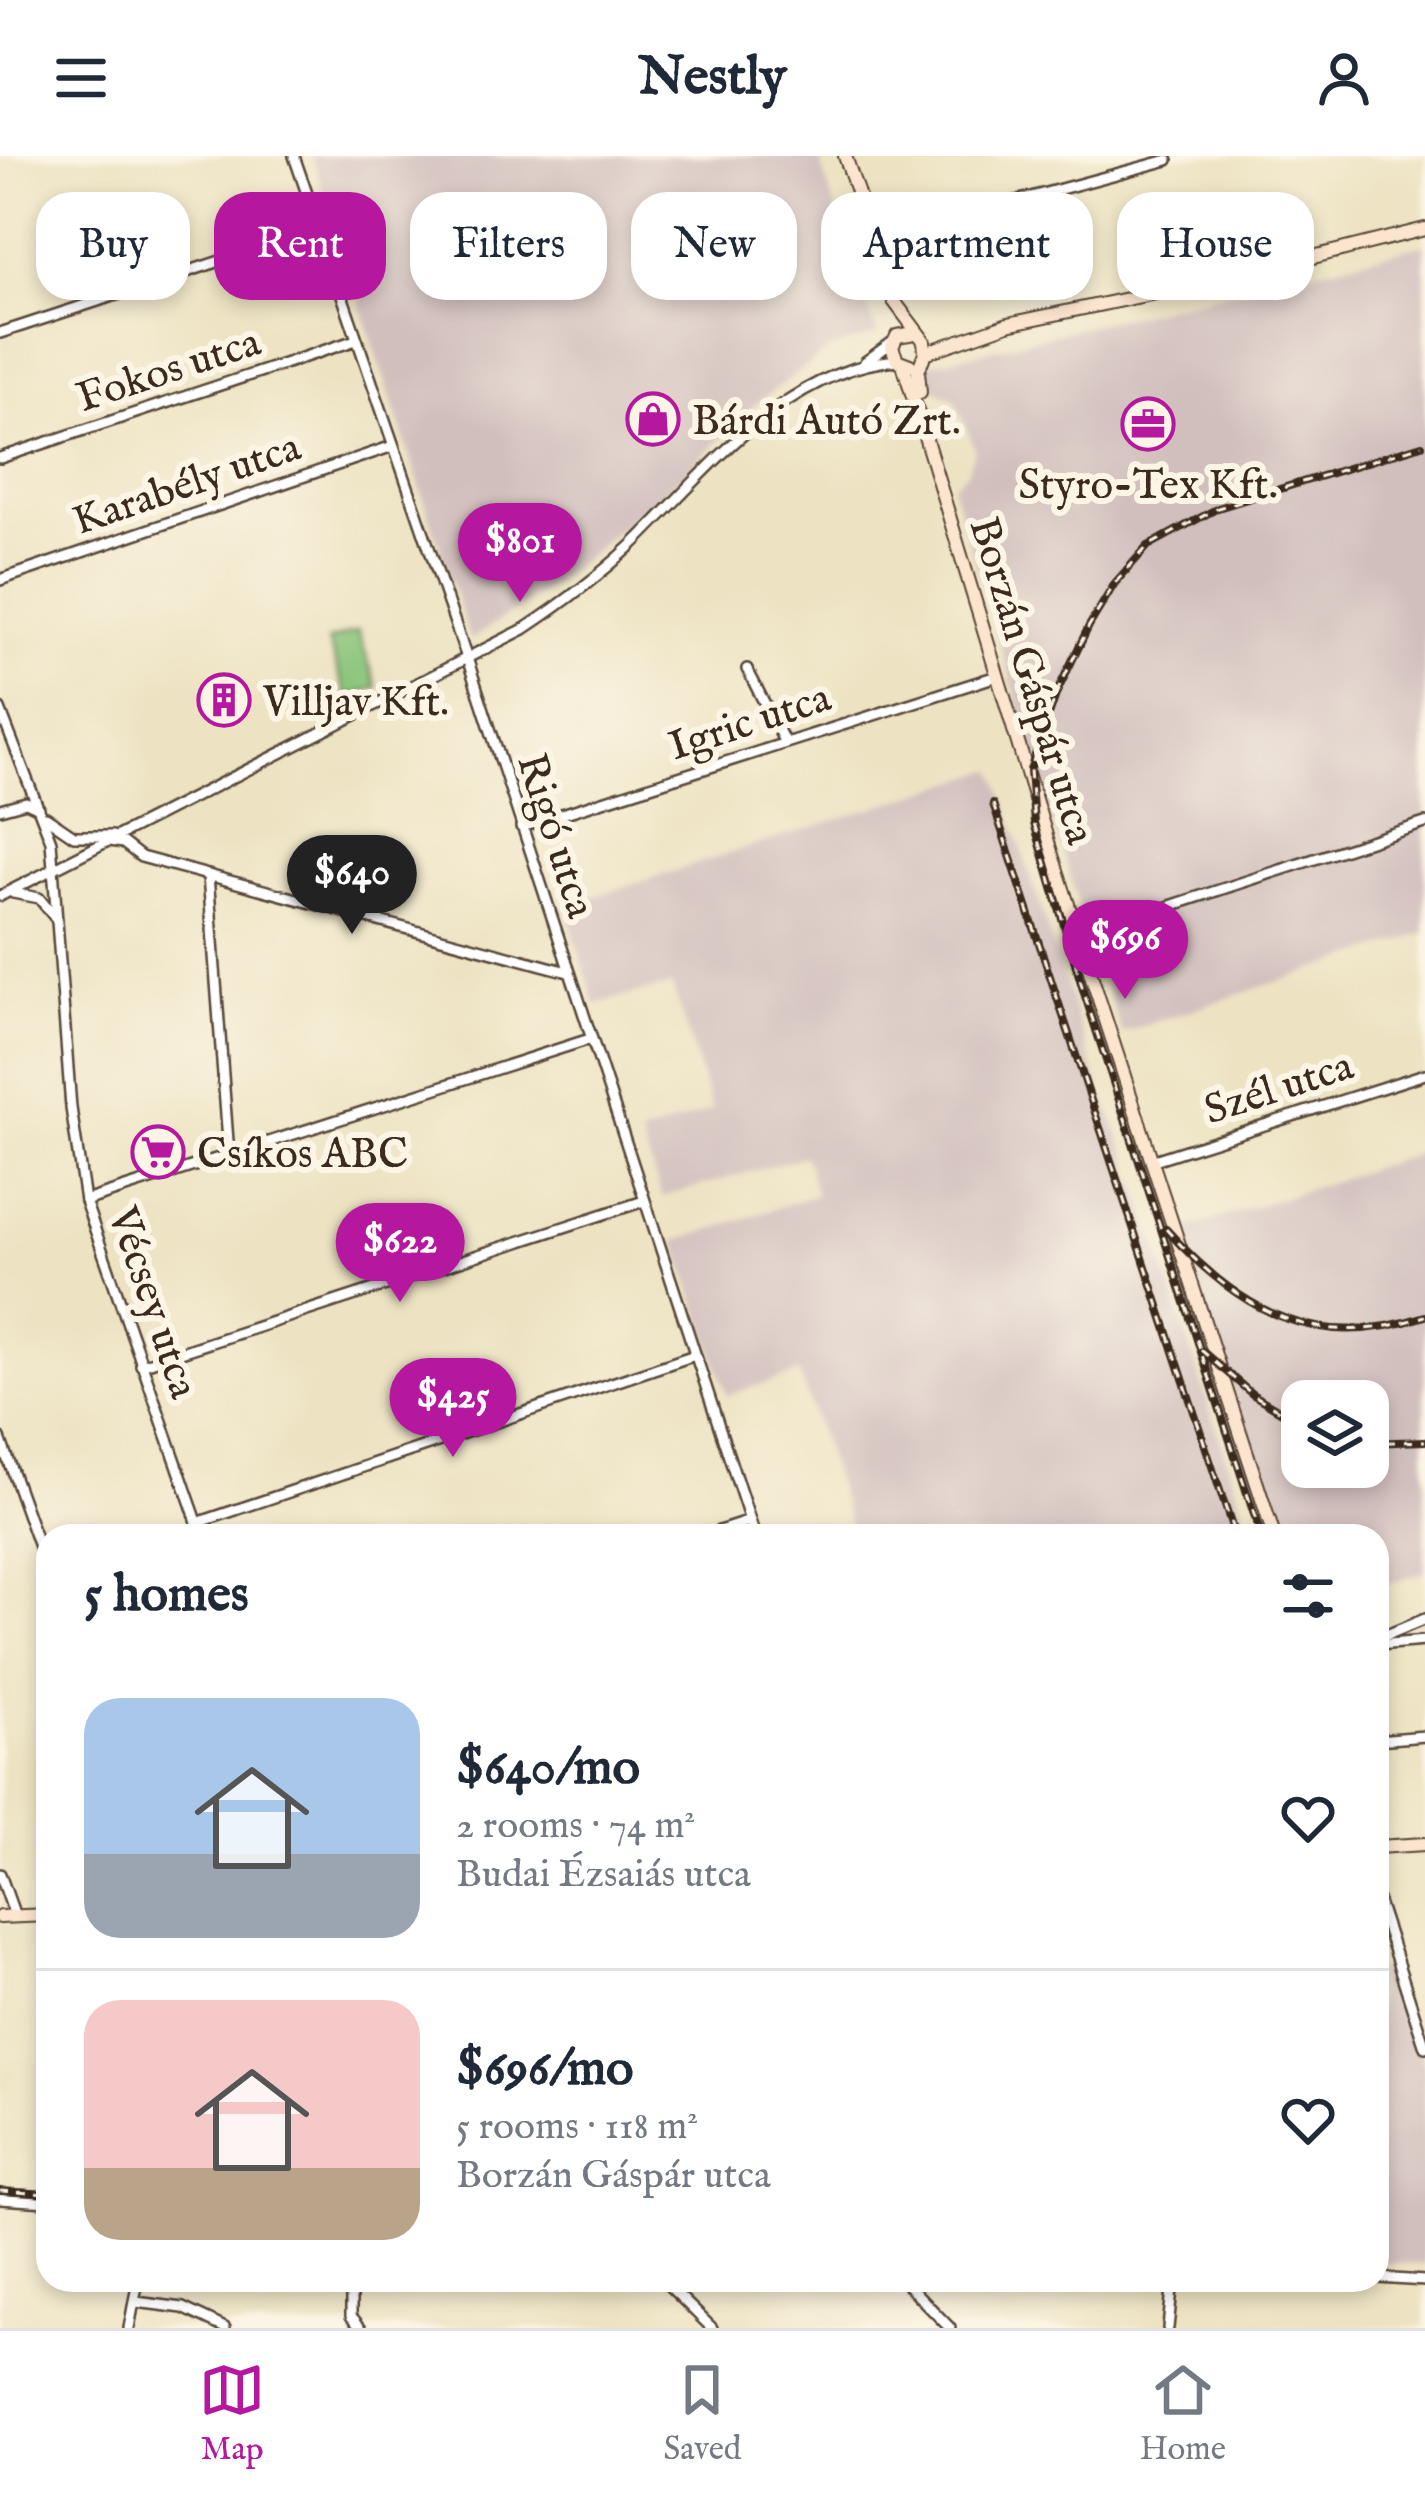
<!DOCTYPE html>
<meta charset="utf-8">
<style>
body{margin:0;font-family:"IM FELL English",serif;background:#f2f2f3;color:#1f2937;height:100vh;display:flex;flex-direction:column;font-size:45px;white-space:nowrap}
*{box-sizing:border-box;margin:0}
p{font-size:39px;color:#747a83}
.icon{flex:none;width:66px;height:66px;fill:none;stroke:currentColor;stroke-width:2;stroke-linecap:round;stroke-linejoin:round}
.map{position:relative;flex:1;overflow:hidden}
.panel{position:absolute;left:36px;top:1368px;width:1353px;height:768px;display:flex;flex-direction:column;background:#fff;border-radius:36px;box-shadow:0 6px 18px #0003}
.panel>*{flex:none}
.hud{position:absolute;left:36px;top:36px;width:1353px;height:108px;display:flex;gap:24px}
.buttons{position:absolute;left:1281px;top:1224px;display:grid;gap:24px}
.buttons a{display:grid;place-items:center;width:108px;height:108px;border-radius:24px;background:#fff;box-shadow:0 6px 18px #0003;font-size:60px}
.price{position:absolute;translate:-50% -102px;padding:0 27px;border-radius:42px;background:#b5179e;color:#fff;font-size:39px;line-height:78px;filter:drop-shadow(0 3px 6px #0008)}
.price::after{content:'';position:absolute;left:50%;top:72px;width:36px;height:27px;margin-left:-18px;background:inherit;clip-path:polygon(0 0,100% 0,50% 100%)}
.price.on{background:#222;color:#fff}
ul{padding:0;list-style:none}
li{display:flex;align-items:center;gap:36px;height:300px;padding:0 48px}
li+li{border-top:3px solid #e0e1e3}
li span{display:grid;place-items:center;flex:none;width:336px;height:240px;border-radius:36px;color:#555}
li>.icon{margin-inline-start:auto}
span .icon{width:144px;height:144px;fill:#fffc;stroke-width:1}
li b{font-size:51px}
h2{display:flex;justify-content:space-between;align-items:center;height:144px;padding:0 48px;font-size:51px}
.chip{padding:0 42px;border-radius:36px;background:#fff;box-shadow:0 6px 18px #0003;font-size:42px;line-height:108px}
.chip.on{background:#b5179e;color:#fff}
header{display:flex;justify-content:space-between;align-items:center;height:156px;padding:0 48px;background:#fff;font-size:54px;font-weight:700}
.tab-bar{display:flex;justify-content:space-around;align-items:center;height:168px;border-top:3px solid #e0e1e3;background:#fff;font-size:33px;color:#747a83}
.tab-bar a{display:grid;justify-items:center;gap:6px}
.tab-bar .on{color:#b5179e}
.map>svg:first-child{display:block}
.industrial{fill:#d1bfbd;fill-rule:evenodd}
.green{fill:#89c47a;stroke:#62774c;stroke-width:3}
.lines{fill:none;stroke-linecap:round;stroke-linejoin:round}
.street-casing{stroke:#564637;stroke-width:14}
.secondary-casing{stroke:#564637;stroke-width:16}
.street{stroke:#fff;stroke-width:9}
.secondary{stroke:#fce5cf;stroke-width:12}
.rail-casing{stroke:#3b2a1e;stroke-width:8}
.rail{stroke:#fcf5e5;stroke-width:3;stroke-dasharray:9;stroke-linecap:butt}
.labels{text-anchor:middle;stroke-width:12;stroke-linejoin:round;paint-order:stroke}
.street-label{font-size:42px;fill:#3b2a1e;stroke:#fcf5e5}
.poi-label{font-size:42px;fill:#3b2a1e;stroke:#fcf5e5;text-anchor:start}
</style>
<header><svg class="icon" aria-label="menu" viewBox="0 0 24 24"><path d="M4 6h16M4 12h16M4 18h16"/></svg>Nestly<svg class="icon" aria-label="person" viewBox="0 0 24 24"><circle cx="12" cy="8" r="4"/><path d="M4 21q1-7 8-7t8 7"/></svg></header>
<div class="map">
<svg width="1425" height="2172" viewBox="0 0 1425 2172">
<rect width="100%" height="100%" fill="#fcf5e5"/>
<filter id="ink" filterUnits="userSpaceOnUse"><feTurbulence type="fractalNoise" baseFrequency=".00833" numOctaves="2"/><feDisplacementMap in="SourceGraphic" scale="24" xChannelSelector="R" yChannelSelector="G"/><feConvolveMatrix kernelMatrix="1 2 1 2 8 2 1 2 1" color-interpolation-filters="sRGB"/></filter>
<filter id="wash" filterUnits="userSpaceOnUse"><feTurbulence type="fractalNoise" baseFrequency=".004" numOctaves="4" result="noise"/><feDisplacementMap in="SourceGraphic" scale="48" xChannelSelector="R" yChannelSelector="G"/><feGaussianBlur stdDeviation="2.7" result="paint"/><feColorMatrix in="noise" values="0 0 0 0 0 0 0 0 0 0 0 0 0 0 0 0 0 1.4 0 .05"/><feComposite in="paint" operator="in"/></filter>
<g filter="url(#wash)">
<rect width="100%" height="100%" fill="#ede3c3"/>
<g class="industrial">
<polygon points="312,0 818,0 877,178 830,193 758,246 679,323 555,427 470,484"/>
<polygon points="1425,88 1425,777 1122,877 1085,770 952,329 967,316 975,293 955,243 922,227 923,210"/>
<polygon points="995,613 1101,935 1124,991 1252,1380 854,1380 799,1217 727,1239 676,1085 816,1039 805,1000 662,1041 641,980 712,954 672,829 595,848 565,750"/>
<path d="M1425,995v421l-48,15v-51h-97l-100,-305zM1302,1245h66v66h-66z"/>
<polygon points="1390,1811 1425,1913 1425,2109 1377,2106 1377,1815"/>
</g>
<polygon class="green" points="358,475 377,531 347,541 328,485"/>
</g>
<g filter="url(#ink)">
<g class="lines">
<g class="street-casing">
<g id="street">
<polyline points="294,0 467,502 755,1380"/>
<polyline points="872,84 1168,4"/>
<polyline points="0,177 318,73"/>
<polyline points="865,206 894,185"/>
<polyline points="0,302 356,184"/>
<polyline points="0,424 393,290"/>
<polyline points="747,513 785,587"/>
<polyline points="0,553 51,685 71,952 85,1045 202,1380"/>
<polyline points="0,653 26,646 39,652"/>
<polyline points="46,661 74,680 112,680"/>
<polyline points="521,671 997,520"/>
<polyline points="110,685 123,687 141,701 568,816"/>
<polyline points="208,719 229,999"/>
<polyline points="13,737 39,742 57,764"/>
<path d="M0,740l524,-267c38,-25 74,-52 108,-84 75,-73 152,-176 265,-185"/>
<polyline points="1078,780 1425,667"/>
<polyline points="1151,1005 1425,918"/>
<polyline points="85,1045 590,883"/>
<polyline points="141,1209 644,1045"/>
<polyline points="0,1282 48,1416"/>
<polyline points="197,1367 695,1199"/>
<polyline points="704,1380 750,1365"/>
<polyline points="1377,1483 1425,1463"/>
<polyline points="1377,1489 1425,1485"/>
<polyline points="1377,1584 1425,1580"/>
<polyline points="0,1718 15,1760"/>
<polyline points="1377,1743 1425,1891"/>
<polyline points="0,2043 48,2046"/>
<polyline points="1377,2122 1425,2125"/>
<polyline points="351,2124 351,2160 361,2172"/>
<polyline points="663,2124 712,2172"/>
<polyline points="903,2124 950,2172"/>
<polyline points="136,2146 183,2152 225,2172"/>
<polyline points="129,2172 138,2124"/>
<polyline points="1168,2172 1173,2124"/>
</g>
</g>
<g class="secondary-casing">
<g id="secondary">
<polyline points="845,0 894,145 924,185 925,197 918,215 920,236"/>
<polyline points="925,197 1008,168 1241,119 1425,73"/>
<polyline points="903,208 1051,696 1274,1380"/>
<polyline points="910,209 897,204 892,191 897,180 915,177"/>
<polyline points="1377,1691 1425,1688"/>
<polyline points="0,1761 48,1759"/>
</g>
</g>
<use href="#street" class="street"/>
<use href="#secondary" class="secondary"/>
<g class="rail-casing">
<g id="rail">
<polyline points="993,648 1235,1380"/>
<path d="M1166,1073c73,82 149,124 259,87"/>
<polyline points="1201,1194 1252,1238 1302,1268"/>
<polyline points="1368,1287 1425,1285"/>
<polyline points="1261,1380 1084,837 1034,667 1030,614 1057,536 1089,470 1115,427 1148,390 1218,352 1422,289"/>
<polyline points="0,2035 48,2038"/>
</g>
</g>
<use href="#rail" class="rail"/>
</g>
</g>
<defs>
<g id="shop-ring" transform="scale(2.7)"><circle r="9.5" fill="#fcf5e5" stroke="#b5179e" stroke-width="1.5"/><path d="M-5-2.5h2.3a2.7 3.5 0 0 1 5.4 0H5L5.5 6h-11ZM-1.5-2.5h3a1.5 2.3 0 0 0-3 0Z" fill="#b5179e"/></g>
<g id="office-ring" transform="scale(2.7)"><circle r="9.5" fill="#fcf5e5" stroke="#b5179e" stroke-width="1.5"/><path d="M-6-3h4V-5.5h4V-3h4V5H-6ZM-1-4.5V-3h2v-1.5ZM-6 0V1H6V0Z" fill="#b5179e"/></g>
<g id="building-ring" transform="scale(2.7)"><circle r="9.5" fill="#fcf5e5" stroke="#b5179e" stroke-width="1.5"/><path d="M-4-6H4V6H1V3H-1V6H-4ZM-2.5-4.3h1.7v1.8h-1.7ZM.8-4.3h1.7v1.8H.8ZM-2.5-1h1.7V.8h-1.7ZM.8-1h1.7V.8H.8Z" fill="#b5179e"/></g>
<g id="supermarket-ring" transform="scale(2.7)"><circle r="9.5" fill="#fcf5e5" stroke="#b5179e" stroke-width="1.5"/><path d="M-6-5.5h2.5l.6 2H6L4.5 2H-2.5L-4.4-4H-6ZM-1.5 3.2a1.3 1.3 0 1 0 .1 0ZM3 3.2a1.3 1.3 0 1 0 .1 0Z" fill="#b5179e"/></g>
</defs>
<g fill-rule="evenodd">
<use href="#shop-ring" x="653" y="263"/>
<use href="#office-ring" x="1148" y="268"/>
<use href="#building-ring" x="224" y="544"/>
<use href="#supermarket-ring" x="158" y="996"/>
</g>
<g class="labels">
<g class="street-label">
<text transform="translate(168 212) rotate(-18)" y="15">Fokos utca</text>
<text transform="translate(186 326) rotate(-19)" y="15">Karabély utca</text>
<text transform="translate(1034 524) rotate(73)" y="15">Borzán Gáspár utca</text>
<text transform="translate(749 564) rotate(-18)" y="15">Igric utca</text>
<text transform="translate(558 679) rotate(72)" y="15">Rigó utca</text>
<text transform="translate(1278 930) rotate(-18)" y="15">Szél utca</text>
<text transform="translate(155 1146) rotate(71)" y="15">Vécsey utca</text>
</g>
<g class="poi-label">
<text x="692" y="278">Bárdi Autó Zrt.</text>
<text x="1148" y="342" text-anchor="middle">Styro-Tex Kft.</text>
<text x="263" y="559">Villjav Kft.</text>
<text x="197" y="1011">Csíkos ABC</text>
</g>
</g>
</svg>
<div class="buttons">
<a><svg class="icon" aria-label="layers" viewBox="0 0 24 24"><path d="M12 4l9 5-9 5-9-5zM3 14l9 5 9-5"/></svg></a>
</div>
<b class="price" style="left:520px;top:449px">$801</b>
<b class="price on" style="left:352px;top:781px">$640</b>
<b class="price" style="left:1125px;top:846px">$696</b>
<b class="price" style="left:400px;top:1149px">$622</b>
<b class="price" style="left:453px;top:1304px">$425</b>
<div class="hud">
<a class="chip">Buy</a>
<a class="chip on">Rent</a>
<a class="chip">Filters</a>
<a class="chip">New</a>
<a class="chip">Apartment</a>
<a class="chip">House</a>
</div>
<section class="panel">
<h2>5 homes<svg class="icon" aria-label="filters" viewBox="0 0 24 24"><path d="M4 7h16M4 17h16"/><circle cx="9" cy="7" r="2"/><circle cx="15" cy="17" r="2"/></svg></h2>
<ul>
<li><span style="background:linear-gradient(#a9c7e8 65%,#9aa5b1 0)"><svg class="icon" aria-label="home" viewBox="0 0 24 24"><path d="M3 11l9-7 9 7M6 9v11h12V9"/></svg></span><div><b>$640/mo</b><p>2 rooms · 74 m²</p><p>Budai Ézsaiás utca</p></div><svg class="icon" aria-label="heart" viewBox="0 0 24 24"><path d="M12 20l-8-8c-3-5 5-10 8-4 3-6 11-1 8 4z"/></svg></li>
<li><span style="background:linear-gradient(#f6c9c9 70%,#b9a48a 0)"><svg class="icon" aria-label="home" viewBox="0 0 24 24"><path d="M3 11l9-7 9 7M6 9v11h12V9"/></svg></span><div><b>$696/mo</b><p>5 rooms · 118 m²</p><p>Borzán Gáspár utca</p></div><svg class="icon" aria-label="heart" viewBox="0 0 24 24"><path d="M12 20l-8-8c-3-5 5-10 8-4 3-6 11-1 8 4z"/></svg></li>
</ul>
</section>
</div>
<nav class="tab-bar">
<a class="on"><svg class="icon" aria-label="map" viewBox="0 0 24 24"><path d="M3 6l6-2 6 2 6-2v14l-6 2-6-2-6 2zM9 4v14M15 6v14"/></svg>Map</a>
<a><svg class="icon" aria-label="saved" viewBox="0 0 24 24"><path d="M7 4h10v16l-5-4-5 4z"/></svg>Saved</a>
<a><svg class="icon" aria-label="home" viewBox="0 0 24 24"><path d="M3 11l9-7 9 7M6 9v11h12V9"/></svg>Home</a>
</nav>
